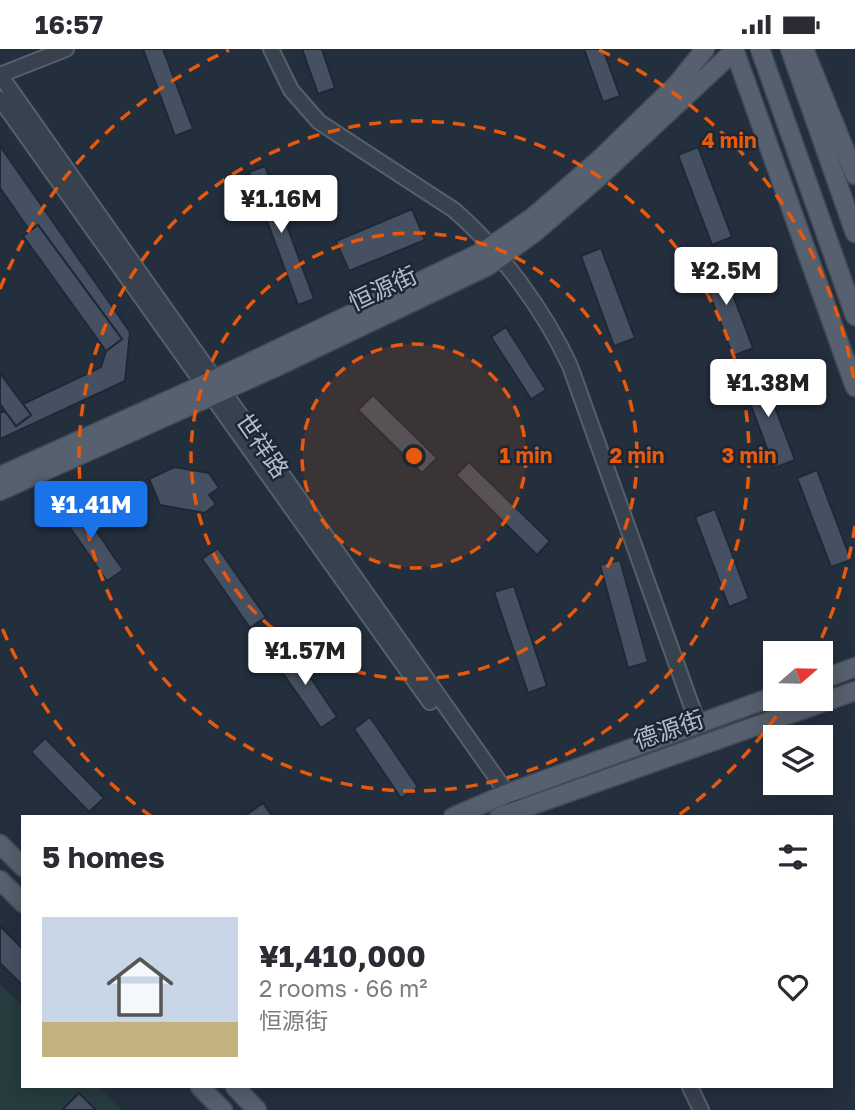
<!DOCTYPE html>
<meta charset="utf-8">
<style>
body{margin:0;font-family:"Golos Text","Noto Sans SC",sans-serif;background:#f7f7f7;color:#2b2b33;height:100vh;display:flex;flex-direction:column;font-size:26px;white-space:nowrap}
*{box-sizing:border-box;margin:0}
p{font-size:23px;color:#7c7c81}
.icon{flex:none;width:38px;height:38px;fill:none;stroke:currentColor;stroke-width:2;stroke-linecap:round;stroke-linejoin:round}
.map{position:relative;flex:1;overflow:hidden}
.panel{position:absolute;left:21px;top:766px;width:812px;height:273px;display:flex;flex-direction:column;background:#fff;border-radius:0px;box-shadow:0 4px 18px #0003}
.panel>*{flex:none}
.needle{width:46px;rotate:70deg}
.buttons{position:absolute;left:763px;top:592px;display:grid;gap:14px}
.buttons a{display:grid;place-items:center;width:70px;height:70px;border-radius:0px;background:#fff;box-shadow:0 4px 18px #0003;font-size:35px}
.price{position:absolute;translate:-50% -60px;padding:0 16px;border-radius:7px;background:#fff;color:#222;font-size:23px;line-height:46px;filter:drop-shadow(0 2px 4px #0008)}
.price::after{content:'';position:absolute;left:50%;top:42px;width:21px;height:16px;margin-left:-10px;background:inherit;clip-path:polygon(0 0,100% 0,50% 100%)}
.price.current{background:#1a73e8;color:#fff}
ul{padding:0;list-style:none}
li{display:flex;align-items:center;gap:21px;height:175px;padding:0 21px}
li span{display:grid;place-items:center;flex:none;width:196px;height:140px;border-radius:0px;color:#555}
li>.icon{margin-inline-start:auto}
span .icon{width:84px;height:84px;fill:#fffc;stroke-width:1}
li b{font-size:30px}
h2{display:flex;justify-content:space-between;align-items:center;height:84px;padding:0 21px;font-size:30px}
.status{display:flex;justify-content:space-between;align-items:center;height:49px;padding:0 35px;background:#fff;direction:ltr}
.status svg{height:19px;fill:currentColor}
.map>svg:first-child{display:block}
.green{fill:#263c3f}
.building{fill:#455162;stroke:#1f2835;stroke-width:2}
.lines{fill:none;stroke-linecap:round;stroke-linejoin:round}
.minor-casing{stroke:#565f6c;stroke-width:18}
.major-casing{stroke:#414a57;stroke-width:21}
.minor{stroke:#38414e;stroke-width:14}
.major{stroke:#56606e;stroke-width:18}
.ring{fill:none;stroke:#e8590c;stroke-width:3.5;stroke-dasharray:12 9}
.labels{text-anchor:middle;stroke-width:5;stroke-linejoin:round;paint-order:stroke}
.street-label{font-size:24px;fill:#b4bcc9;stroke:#1d2633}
.centre{fill:#e8590c;stroke:#1d2633;stroke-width:3.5}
.ring-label{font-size:21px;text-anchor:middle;font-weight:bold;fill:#e8590c;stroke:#1d2633;stroke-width:5;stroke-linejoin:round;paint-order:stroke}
</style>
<div class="status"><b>16:57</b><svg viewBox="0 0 49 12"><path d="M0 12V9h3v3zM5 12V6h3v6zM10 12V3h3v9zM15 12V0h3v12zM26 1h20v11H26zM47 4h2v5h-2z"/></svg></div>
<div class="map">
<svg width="855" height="1061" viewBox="0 0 855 1061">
<rect width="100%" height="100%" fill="#242f3e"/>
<polygon class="green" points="0,935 23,958 23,1038 99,1038 121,1061 0,1061"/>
<g class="building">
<polygon points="143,0 163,0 193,80 175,87"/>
<polygon points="302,0 322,0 335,39 318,45"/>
<polygon points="584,0 603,0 620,47 603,53"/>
<polygon points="0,97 130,283 125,332 0,390 0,364 5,362 16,377 31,366 23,355 101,318 106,302 122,290 38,176 30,182 0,139"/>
<polygon points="698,98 732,188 712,196 678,106"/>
<polygon points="265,117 314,250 298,256 249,123"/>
<polygon points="412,160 425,191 349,222 336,192"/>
<polygon points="38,176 122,290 106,302 23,187"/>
<polygon points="601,199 635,289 614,297 581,207"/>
<polygon points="719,209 753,299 733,307 699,217"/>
<polygon points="506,278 546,341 531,350 491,288"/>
<polygon points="761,321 795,411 774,419 741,329"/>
<polygon points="0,324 31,366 16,377 0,355"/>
<polygon points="373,346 437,409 422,424 358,361"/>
<polygon points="469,413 550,492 537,506 456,426"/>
<polygon points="174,418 209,424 219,439 209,446 216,455 205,464 160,456 149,430"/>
<polygon points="817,421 851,511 831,518 797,429"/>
<polygon points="76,452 123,521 107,532 59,463"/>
<polygon points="715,460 749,550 729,558 695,468"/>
<polygon points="218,499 266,568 250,579 202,510"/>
<polygon points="620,511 648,613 628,619 600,516"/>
<polygon points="514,537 547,637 528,644 494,543"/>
<polygon points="290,598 337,668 321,679 273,610"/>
<polygon points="370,668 418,738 401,749 354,680"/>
<polygon points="45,689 104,749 89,763 31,703"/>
<polygon points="263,754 273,768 248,768 246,766"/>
<polygon points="0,877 23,900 23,937 0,914"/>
<polygon points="79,1044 96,1061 62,1061"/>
</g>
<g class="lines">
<g class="minor-casing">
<g id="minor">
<path d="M271,0l20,41 28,32 135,88c46,40 90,100 116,156l128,358"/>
<polyline points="0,26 524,768"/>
<polyline points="0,26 66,0"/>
<polyline points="0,50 430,653"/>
<polyline points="690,1038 701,1061"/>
</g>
</g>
<g class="major-casing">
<g id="major">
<polyline points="734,0 855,338"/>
<polyline points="760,0 855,267"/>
<polyline points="790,0 855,184"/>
<polyline points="804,0 855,126"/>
<polyline points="0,427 200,337 484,202 533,168 600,110 677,35 705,0"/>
<polyline points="0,442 274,319 488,217 534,184 599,128 734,2"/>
<polyline points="821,631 855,618"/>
<polyline points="453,768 506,745 775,647"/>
<polyline points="499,768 855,642"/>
<polyline points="0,795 23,818"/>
<polyline points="0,831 23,854"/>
<polyline points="200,1038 223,1061"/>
<polyline points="235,1038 257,1061"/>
</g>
</g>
<use href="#minor" class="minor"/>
<use href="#major" class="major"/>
</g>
<circle cx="414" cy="407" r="112" fill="#e8590c" fill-opacity=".12"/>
<g class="ring">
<circle cx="414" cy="407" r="112"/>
<circle cx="414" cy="407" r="223"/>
<circle cx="414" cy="407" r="335"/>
<path d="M855 477A446 446 0 0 1 815 603M788 650A446 446 0 0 1 676 768M152 768A446 446 0 0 1 0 574M0 240A446 446 0 0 1 229 1M599 1A446 446 0 0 1 855 337"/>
</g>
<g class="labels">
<g class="street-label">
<text transform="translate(383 240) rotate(-25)" y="8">恒源街</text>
<text transform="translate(262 397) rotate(55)" y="8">世祥路</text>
<text transform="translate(669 681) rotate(-19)" y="8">德源街</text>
</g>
</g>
<circle cx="414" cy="407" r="10" class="centre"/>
<g class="ring-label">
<text x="729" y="99">4 min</text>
<text x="526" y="414">1 min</text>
<text x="637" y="414">2 min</text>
<text x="749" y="414">3 min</text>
</g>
</svg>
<div class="buttons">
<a><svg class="needle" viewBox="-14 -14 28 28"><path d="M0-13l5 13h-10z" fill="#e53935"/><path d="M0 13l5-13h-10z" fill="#7c7c81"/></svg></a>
<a><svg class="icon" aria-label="layers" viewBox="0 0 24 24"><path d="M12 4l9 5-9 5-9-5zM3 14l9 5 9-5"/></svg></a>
</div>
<b class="price" style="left:281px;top:186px">¥1.16M</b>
<b class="price" style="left:726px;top:258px">¥2.5M</b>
<b class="price" style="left:768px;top:370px">¥1.38M</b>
<b class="price current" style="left:91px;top:492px">¥1.41M</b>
<b class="price" style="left:305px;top:638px">¥1.57M</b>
<section class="panel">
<h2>5 homes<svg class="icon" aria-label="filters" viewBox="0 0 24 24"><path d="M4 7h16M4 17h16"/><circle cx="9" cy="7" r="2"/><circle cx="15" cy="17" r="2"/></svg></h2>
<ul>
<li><span style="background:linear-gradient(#c9d6e8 75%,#c2b280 0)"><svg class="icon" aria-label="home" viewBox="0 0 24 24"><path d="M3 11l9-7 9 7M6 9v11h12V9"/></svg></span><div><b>¥1,410,000</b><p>2 rooms · 66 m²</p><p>恒源街</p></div><svg class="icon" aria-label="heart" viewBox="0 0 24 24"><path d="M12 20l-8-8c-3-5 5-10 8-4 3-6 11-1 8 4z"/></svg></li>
</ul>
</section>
</div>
